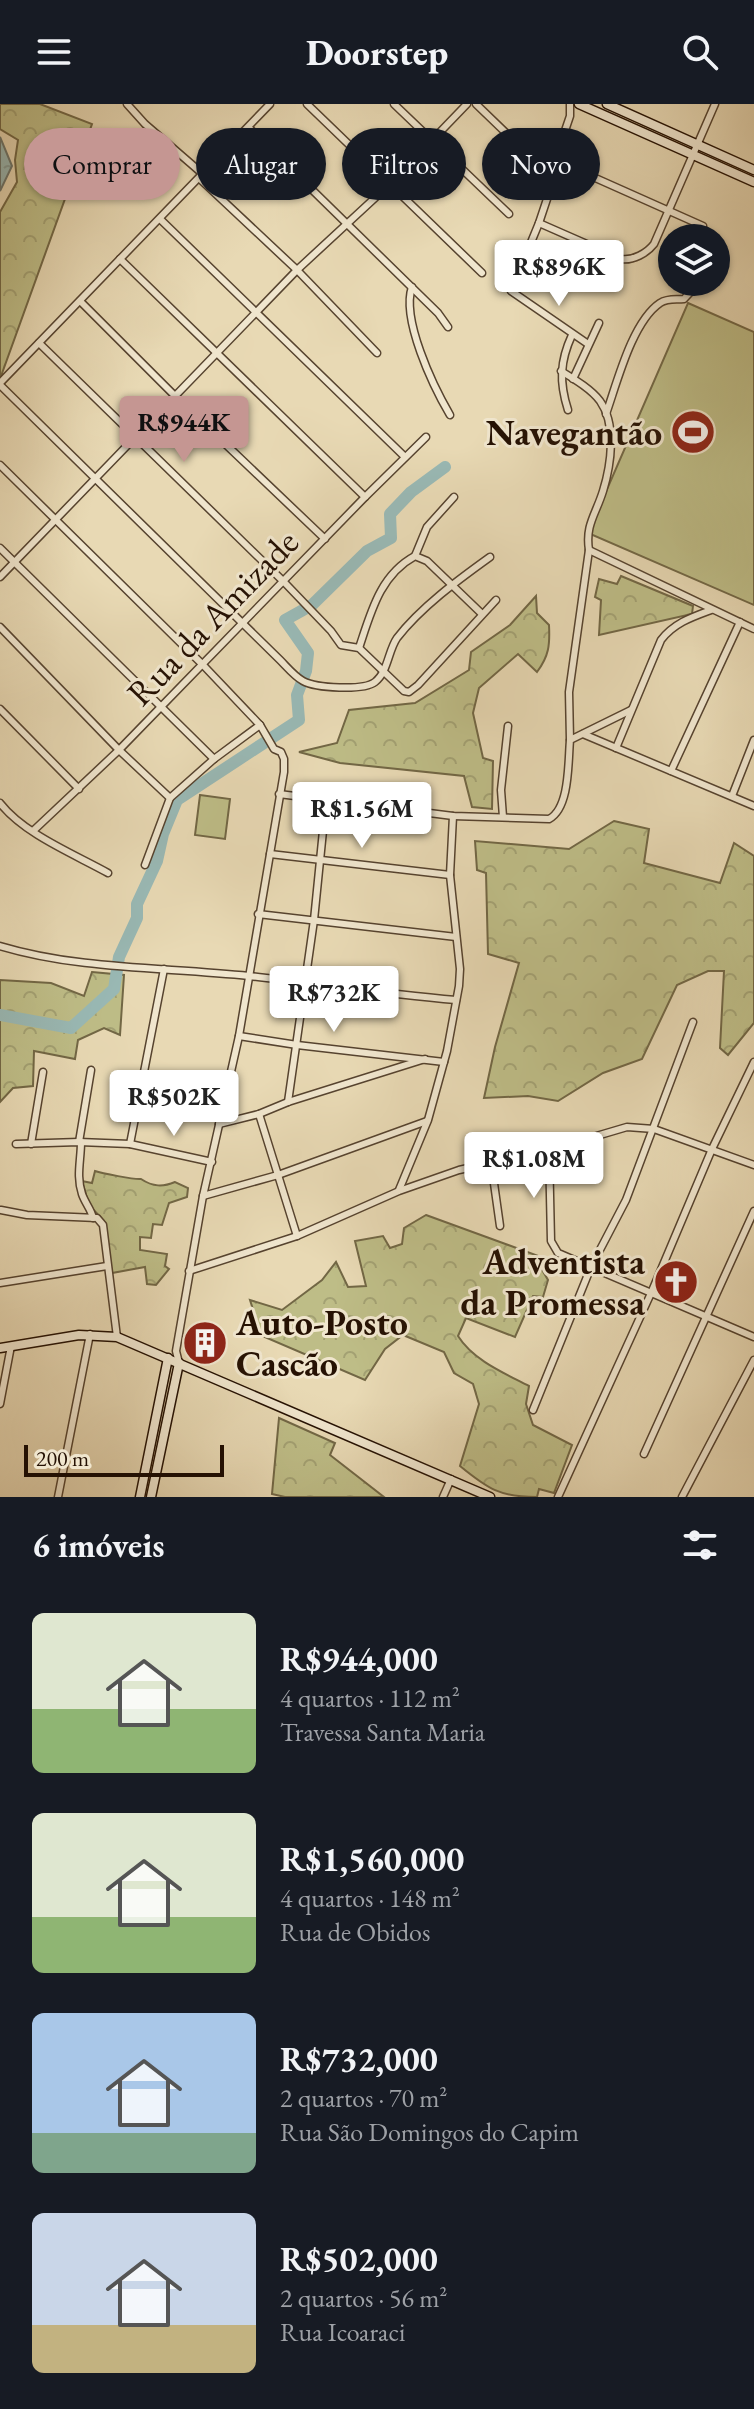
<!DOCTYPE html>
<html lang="pt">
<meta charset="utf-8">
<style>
body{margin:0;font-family:"EB Garamond",serif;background:#242831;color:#f1f3f6;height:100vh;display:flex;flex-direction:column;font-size:30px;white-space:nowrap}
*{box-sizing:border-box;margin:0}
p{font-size:26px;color:#9ea1a6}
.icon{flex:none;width:44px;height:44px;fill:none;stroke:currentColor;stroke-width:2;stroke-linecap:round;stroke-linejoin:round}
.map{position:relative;height:1393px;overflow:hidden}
.panel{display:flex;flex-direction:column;background:#171b24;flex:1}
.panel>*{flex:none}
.hud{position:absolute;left:24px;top:24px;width:706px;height:72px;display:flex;gap:16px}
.controls{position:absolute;left:658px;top:120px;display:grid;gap:16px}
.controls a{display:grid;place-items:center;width:72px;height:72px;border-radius:50%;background:#171b24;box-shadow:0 2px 6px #0004;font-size:40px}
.scale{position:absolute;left:24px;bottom:20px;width:200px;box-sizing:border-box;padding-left:8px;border:4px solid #251103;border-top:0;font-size:22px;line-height:28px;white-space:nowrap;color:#251103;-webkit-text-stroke:6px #f0e6ce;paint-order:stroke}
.price{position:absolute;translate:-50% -68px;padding:0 18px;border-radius:8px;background:#fff;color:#222;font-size:26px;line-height:52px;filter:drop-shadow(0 2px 4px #0008)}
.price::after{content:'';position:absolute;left:50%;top:48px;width:24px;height:18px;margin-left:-12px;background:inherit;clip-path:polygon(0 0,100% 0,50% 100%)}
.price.on{background:#c59692;color:#111}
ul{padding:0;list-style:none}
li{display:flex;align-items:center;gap:24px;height:200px;padding:0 32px}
li span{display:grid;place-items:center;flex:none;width:224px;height:160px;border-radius:12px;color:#555}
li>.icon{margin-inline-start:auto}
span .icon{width:96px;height:96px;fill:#fffc;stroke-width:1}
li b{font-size:34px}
h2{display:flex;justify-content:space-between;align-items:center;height:96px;padding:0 32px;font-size:34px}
.tag{padding:0 28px;border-radius:36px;background:#171b24;box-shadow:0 2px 6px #0004;font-size:28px;line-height:72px}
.tag.on{background:#c59692;color:#111}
header{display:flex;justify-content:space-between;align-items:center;height:104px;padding:0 32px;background:#171b24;font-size:36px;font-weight:800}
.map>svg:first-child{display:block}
.grass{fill:#bebd87;stroke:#726745;stroke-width:2}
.forest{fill:url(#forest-crowns);stroke:#726745;stroke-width:2}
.water{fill:url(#water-ripples);stroke:#6b766e;stroke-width:2}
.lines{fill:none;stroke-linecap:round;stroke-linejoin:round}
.river{stroke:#99b9b5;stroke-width:12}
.street-casing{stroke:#56432f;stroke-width:9}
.secondary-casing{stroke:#251103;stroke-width:11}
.street{stroke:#f0e6ce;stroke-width:6}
.secondary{stroke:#f0e6ce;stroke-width:8}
.labels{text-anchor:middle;stroke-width:6;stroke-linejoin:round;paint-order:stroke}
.poi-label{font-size:36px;font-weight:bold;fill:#251103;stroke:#f0e6ce;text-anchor:end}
.street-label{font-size:36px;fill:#251103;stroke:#f0e6ce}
</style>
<header><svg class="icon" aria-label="menu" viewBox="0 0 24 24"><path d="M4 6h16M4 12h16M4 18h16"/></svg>Doorstep<svg class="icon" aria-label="search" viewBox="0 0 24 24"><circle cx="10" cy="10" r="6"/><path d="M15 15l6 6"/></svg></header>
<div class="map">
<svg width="754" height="1393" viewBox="0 0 754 1393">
<defs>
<pattern id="forest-crowns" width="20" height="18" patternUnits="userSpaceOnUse" patternTransform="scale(2)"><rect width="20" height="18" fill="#bebd87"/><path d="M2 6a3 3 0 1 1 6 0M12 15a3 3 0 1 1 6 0" fill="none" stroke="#a3a173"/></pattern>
<pattern id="water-ripples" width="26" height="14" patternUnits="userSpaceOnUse" patternTransform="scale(2)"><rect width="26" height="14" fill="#99b9b5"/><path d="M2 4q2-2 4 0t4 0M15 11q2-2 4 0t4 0" fill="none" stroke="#849e9a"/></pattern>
</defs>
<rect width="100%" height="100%" fill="#e8d9b4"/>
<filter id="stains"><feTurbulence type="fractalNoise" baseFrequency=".0025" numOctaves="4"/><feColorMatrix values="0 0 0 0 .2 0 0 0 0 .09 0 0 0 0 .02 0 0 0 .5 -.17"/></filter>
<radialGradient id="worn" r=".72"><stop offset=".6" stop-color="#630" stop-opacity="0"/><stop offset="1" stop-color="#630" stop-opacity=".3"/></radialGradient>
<g class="grass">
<polygon points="688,199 754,228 754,501 588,429"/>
<polygon points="200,691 230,695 225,735 195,731"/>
</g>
<g class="forest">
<polygon points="0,0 40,0 92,20 0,275 0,108 17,78 15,56 18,36 0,25"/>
<polygon points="621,472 693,502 692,510 599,531 601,496 595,493 599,475 617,480"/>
<path d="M536,492l1,17 12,12c1,20 0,31 -12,47l-19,-18 -39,34 -6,25 10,45 10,3 -1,48 -20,-2 -8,-31 -124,-13 -41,-11 38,-9 12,-33 66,-7 54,-33 2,-18 39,-27z"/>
<polygon points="614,717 649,725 644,759 720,779 734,739 754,752 754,919 728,951 720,944 724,867 708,867 677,881 642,955 603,969 558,997 528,992 484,994 495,943 519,859 488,850 486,769 477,766 475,737 569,745"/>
<polygon points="92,868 124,871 120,931 104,924 78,936 75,955 34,947 33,982 13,984 0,998 0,876 51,879 84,892"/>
<path d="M95,1067c6,2 40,9 46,8 12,8 22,8 34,3l13,6 -1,9 -18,6 -7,22 -9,-1 -2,14 -11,-1v13l27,4 -2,12 4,3 -13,16 -9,-1 -2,-17 -33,6 -8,-52 -15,-16 -7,-24 10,2z"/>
<path d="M426,1111l118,43 -3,10 7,12 -5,17 -10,-1 -18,41 -49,-19 -8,18c15,24 46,37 71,50l-3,18 7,21 39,20 -18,48 -15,-4 -2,8c-37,0 -49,-8 -77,-31l19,-62 -6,-20 -19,-11 -10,-21 -41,-17 -18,14 -20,31 -112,-48 4,-10 -7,-22 32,10 40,-30 14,-18 12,25 18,-1 -11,-45 28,-5 7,12 12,-4 2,-16z"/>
<polygon points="279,1314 335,1339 330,1351 384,1393 285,1393 272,1390"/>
</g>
<polygon class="water" points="0,33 12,62 0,87"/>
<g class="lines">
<polyline class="river" points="0,911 71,924 114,885 119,853 137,814 137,800 157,757 163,730 177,696 299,616 297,591 306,567 308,549 285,516 312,501 367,447 391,434 390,410 411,388 445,363"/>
<g class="street-casing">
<g id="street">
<polyline points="127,0 145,20 204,71"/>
<polyline points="307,0 482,169"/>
<polyline points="394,0 509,110"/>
<polyline points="476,0 534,56"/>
<polyline points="570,0 570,12 555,56 554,74 539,119 511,187 588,240"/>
<polyline points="249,24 438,209 448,223"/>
<polyline points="555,56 703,122"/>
<polyline points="200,75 297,166 377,249"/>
<polyline points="160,115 405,353"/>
<path d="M539,119l82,36c12,2 26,-6 33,-15l61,-140"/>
<polyline points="120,155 365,393"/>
<path d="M412,183c-11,32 21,99 38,128"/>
<polyline points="80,197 176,293 325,435"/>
<polyline points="39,239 284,478 331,527 341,541 359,544 404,587 409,588 418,581 496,496"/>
<path d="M561,267c13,8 30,18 39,30 17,24 11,64 3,90 -7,23 -18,34 -14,59l-20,142 1,48"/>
<polyline points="573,275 599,219"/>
<polyline points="0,279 270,0"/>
<path d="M0,281l280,275c7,7 14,16 23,21 13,7 60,10 72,1 13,-10 13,-31 22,-44 24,-31 61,-58 93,-81"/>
<path d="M568,306c-9,-28 -8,-49 4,-75"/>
<path d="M606,310c11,-31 26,-92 54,-111 8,-5 16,-3 24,-4l15,-16"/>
<polyline points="0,361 203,561 260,621 274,645 281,648 284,655 284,668 239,932 203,1092 176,1247 179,1259"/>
<polyline points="0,444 214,655"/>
<polyline points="589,446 754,525"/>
<polyline points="415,452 427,423 454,393"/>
<polyline points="0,473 297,166 390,80 467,0"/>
<polyline points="0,523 119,646 170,694"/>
<path d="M359,544c12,-36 21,-73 56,-92l12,5 55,53"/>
<polyline points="0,605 79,685"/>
<polyline points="583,630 754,702"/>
<path d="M616,644l45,-108c13,-17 31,-23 50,-30"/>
<polyline points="671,667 740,518"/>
<path d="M279,690l174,22 96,3c21,-11 19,-57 21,-79l61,-30"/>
<polyline points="732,692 754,636"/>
<path d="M0,699c24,31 74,51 108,70"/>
<polyline points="503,713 501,686 508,622"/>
<polyline points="33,727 119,646 365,393 426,333"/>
<polyline points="270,750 450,771"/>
<polyline points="145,761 170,694 214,655 260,621"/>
<polyline points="258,810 456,833"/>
<path d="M0,842c80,24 166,21 249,30 69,8 138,18 207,24"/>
<polyline points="239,932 297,941 444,958"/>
<polyline points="288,998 314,816 326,697"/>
<polyline points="259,1010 297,1132"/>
<polyline points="219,1020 259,1010 288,998 425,955"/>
<polyline points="79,1038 91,966"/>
<path d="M81,1038c0,18 -5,34 1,52 3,9 9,15 11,24"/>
<polyline points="16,1040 79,1038 130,1040 212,1058"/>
<polyline points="31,1040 43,968"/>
<polyline points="130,1040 164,865"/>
<polyline points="549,1046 551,1137 558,1149 754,1233"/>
<polyline points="491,1058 500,1122"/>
<polyline points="399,1086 428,1016 447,947 459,882 460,865 450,771 453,712"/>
<polyline points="203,1092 278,1071 427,1017"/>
<polyline points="1,1106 27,1111 97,1114 103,1121 117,1233"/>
<polyline points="189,1167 297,1132 399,1087 459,1066 549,1046 627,1023 654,1025 754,1061"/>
<polyline points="0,1179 107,1162"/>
<polyline points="0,1300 11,1242"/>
<polyline points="533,1306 591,1163 626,1096 693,918"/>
<polyline points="644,1350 754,1107"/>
<polyline points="58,1393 90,1230"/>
<polyline points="443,1393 451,1375"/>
<polyline points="558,1393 652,1187 712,1045 754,958"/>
<polyline points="682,1393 754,1256"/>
</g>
</g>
<g class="secondary-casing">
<g id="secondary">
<polyline points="579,0 754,78"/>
<polyline points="607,0 754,66"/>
<polyline points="0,1244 79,1231 117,1233 490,1393"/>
<polyline points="140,1393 168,1254"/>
<polyline points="151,1393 179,1259"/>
</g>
</g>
<use href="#street" class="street"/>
<use href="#secondary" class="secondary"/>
</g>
<defs>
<g id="stadium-disc" transform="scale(2.3)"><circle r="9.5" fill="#8f2418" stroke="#f0e6ce"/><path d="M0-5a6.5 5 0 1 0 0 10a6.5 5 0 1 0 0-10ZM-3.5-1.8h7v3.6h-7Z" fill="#fff"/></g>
<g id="church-disc" transform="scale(2.3)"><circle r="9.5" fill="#8f2418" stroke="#f0e6ce"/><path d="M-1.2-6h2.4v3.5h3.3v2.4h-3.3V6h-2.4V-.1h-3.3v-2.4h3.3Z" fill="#fff"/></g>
<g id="building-disc" transform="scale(2.3)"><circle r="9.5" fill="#8f2418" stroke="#f0e6ce"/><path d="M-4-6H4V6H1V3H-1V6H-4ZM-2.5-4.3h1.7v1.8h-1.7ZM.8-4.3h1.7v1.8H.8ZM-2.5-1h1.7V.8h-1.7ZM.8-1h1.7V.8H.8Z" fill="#fff"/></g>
</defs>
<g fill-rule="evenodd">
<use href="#stadium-disc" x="693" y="328"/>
<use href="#church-disc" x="676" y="1178"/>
<use href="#building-disc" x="205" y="1239"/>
</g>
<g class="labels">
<g class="poi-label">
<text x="662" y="341">Navegantão</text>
<text x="645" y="1170">Adventista<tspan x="645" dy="41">da Promessa</tspan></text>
<text x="236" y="1231" text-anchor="start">Auto-Posto<tspan x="236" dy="41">Cascão</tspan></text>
</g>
<g class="street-label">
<text transform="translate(212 513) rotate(-46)" y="13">Rua da Amizade</text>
</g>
</g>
<rect width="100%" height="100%" filter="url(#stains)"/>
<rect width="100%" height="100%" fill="url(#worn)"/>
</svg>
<div class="controls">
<a><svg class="icon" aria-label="layers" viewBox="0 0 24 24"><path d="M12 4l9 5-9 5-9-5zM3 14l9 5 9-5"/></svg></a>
</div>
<div class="scale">200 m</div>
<b class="price" style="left:559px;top:204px">R$896K</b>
<b class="price on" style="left:184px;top:360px">R$944K</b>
<b class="price" style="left:362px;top:746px">R$1.56M</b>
<b class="price" style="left:334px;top:930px">R$732K</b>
<b class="price" style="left:174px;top:1034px">R$502K</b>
<b class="price" style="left:534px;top:1096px">R$1.08M</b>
<div class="hud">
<a class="tag on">Comprar</a>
<a class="tag">Alugar</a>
<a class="tag">Filtros</a>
<a class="tag">Novo</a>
</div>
</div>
<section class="panel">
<h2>6 imóveis<svg class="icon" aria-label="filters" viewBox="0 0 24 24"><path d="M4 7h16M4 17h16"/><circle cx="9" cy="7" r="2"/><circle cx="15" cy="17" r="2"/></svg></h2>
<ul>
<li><span style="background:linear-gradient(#dfe7d0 60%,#8fb573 0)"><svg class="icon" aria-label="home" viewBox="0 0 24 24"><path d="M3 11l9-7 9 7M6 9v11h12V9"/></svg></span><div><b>R$944,000</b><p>4 quartos · 112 m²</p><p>Travessa Santa Maria</p></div></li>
<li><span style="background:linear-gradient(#dfe7d0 65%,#8fb573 0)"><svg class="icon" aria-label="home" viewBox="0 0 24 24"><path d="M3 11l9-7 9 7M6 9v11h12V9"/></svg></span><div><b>R$1,560,000</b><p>4 quartos · 148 m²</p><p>Rua de Obidos</p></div></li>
<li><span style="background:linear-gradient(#a9c7e8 75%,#7fa58c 0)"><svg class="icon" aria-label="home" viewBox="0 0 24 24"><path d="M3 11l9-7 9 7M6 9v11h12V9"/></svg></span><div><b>R$732,000</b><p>2 quartos · 70 m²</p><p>Rua São Domingos do Capim</p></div></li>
<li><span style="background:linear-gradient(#c9d6e8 70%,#c2b280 0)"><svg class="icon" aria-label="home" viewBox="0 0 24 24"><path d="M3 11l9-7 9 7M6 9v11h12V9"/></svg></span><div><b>R$502,000</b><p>2 quartos · 56 m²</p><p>Rua Icoaraci</p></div></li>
</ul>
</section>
